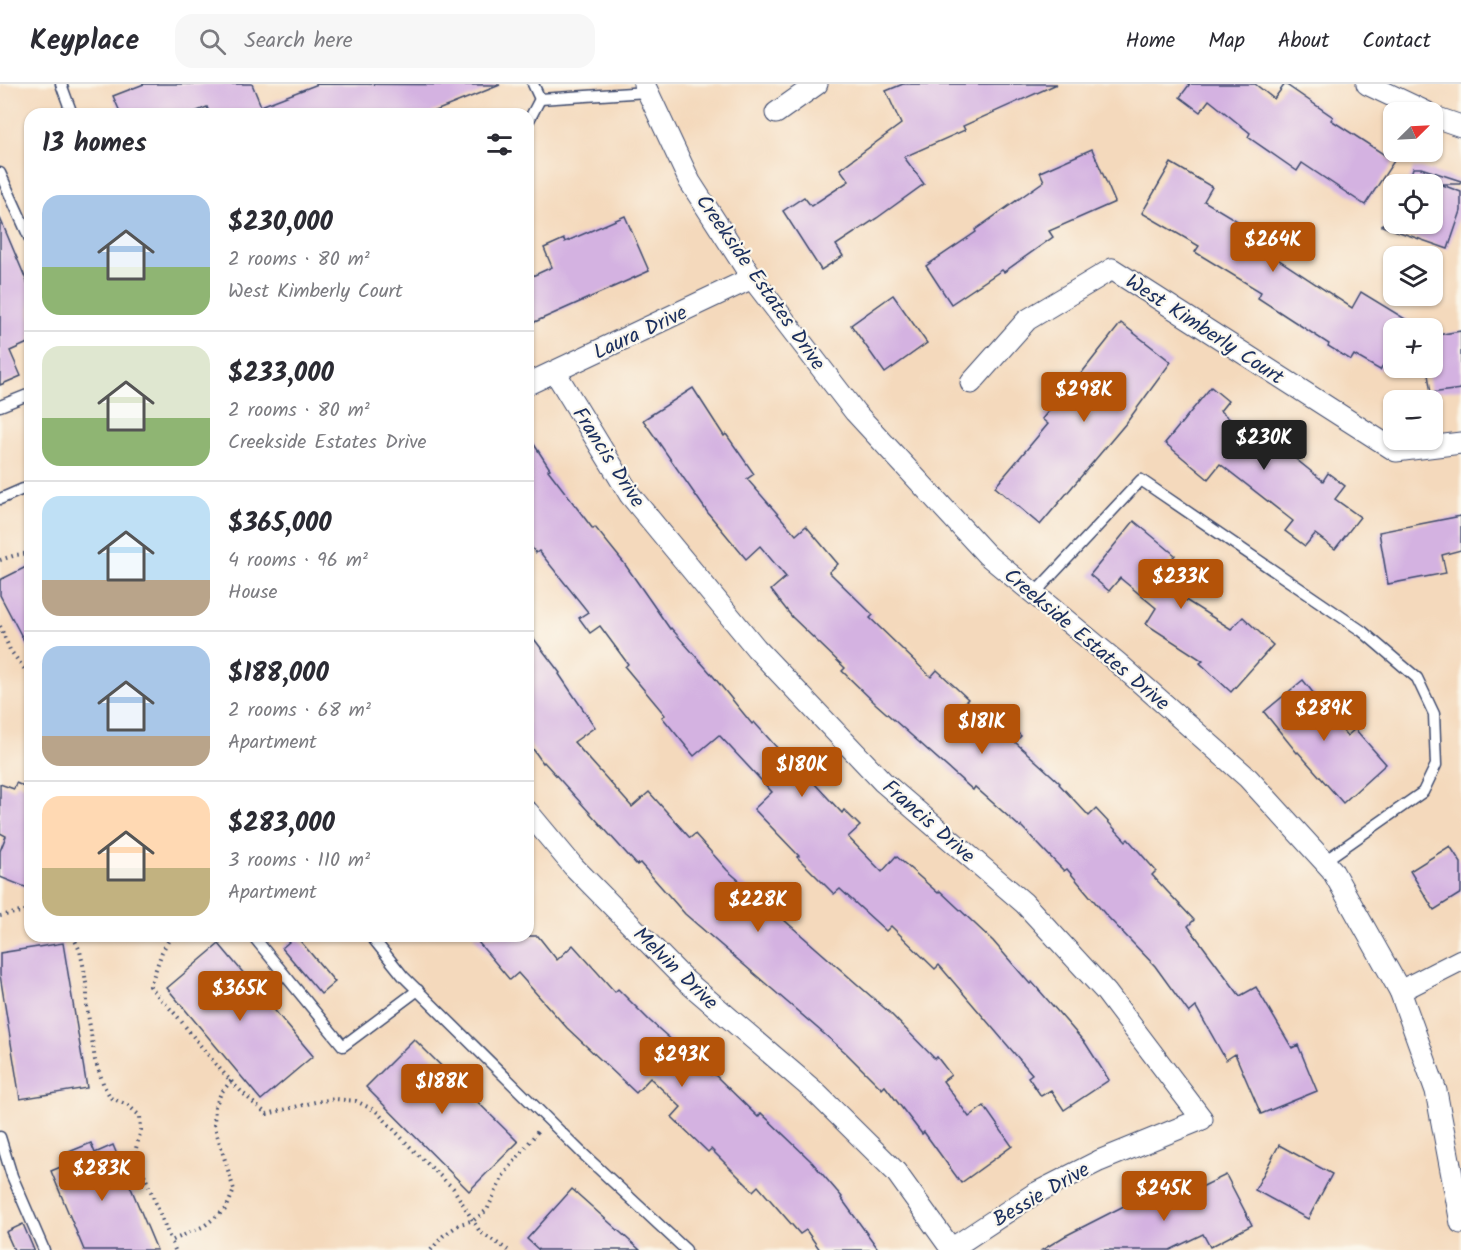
<!DOCTYPE html>
<meta charset="utf-8">
<style>
body{margin:0;font-family:Kalam,sans-serif;background:#f7f7f7;color:#2b2b33;height:100vh;display:flex;flex-direction:column;font-size:22px;white-space:nowrap}
*{box-sizing:border-box;margin:0}
p{font-size:20px;color:#7c7c81}
.icon{flex:none;width:33px;height:33px;fill:none;stroke:currentColor;stroke-width:2;stroke-linecap:round;stroke-linejoin:round}
.map{position:relative;flex:1;overflow:hidden}
.details{position:absolute;left:24px;top:24px;width:510px;height:834px;display:flex;flex-direction:column;background:#fff;border-radius:18px;box-shadow:0 2px 4px #0004}
.details>*{flex:none}
.needle{width:39px;rotate:66deg}
.buttons{position:absolute;left:1383px;top:18px;display:grid;gap:12px}
.buttons a{display:grid;place-items:center;width:60px;height:60px;border-radius:12px;background:#fff;box-shadow:0 2px 4px #0004;font-size:30px}
.price{position:absolute;translate:-50% -51px;padding:0 14px;border-radius:6px;background:#b45309;color:#fff;font-size:20px;line-height:39px;filter:drop-shadow(0 2px 3px #0008)}
.price::after{content:'';position:absolute;left:50%;top:36px;width:18px;height:14px;margin-left:-9px;background:inherit;clip-path:polygon(0 0,100% 0,50% 100%)}
.price.current{background:#222;color:#fff}
ul{padding:0;list-style:none}
li{display:flex;align-items:center;gap:18px;height:150px;padding:0 18px}
li+li{border-top:2px solid #e1e1e2}
li span{display:grid;place-items:center;flex:none;width:168px;height:120px;border-radius:18px;color:#555}
li>.icon{margin-inline-start:auto}
span .icon{width:72px;height:72px;fill:#fffc;stroke-width:1}
li b{font-size:26px}
h2{display:flex;justify-content:space-between;align-items:center;height:72px;padding:0 18px;font-size:26px}
header{display:flex;align-items:center;gap:36px;box-sizing:border-box;height:84px;padding:0 30px;background:#fff;border-bottom:2px solid #e1e1e2}
header strong{font-size:28px}
nav{display:flex;gap:33px;margin-inline-start:auto;font-size:21px}
.search{width:420px;height:54px;background:#f7f7f7;display:flex;align-items:center;gap:15px;box-sizing:border-box;padding:0 21px;border-radius:18px;color:#7c7c81;font-size:22px}
.map>svg:first-child{display:block}
.building{fill:#d4b2e1}
.lines{fill:none;stroke-linecap:round;stroke-linejoin:round}
.service-casing{stroke:#3c486c;stroke-width:13}
.minor-casing{stroke:#3c486c;stroke-width:23}
.path{stroke:#3c486c;stroke-width:4;stroke-dasharray:1.5 4.5;stroke-linecap:butt}
.service{stroke:#fff;stroke-width:10}
.minor{stroke:#fff;stroke-width:21}
.labels{text-anchor:middle;stroke-width:4.5;stroke-linejoin:round;paint-order:stroke}
.street-label{font-size:21px;fill:#1b2f5e;stroke:#fbf7ec}
</style>
<header>
<strong>Keyplace</strong>
<div class="search"><svg class="icon" aria-label="search" viewBox="0 0 24 24"><circle cx="10" cy="10" r="6"/><path d="M15 15l6 6"/></svg>Search here</div>
<nav><a>Home</a><a>Map</a><a>About</a><a>Contact</a></nav>
</header>
<div class="map">
<svg width="1461" height="1166" viewBox="0 0 1461 1166">
<rect width="100%" height="100%" fill="#fbf7ec"/>
<filter id="ink" filterUnits="userSpaceOnUse"><feTurbulence type="fractalNoise" baseFrequency=".0167" numOctaves="2"/><feDisplacementMap in="SourceGraphic" scale="12" xChannelSelector="R" yChannelSelector="G"/><feConvolveMatrix kernelMatrix="1 2 1 2 8 2 1 2 1" color-interpolation-filters="sRGB"/></filter>
<filter id="wash" filterUnits="userSpaceOnUse"><feTurbulence type="fractalNoise" baseFrequency=".008" numOctaves="4" result="noise"/><feDisplacementMap in="SourceGraphic" scale="24" xChannelSelector="R" yChannelSelector="G"/><feGaussianBlur stdDeviation="1.35" result="paint"/><feColorMatrix in="noise" values="0 0 0 0 0 0 0 0 0 0 0 0 0 0 0 0 0 1.4 0 .05"/><feComposite in="paint" operator="in"/></filter>
<g filter="url(#wash)">
<rect width="100%" height="100%" fill="#f4d9bc"/>
<g id="blocks">
<g class="building">
<polygon points="144,0 252,0 261,22 318,0 500,1 428,30 210,30 207,23 190,30 121,30 113,12"/>
<polygon points="903,0 1057,0 963,42 965,46 904,73 924,100 877,134 836,161 843,172 821,186 783,127 804,113 811,122 849,97 840,85 901,40 886,7"/>
<polygon points="1188,0 1255,0 1274,15 1285,0 1333,33 1331,36 1394,77 1365,121 1302,79 1297,87 1248,53 1250,49 1209,16 1200,28 1180,13 1189,1"/>
<polygon points="1092,65 1115,118 1049,147 1053,153 1004,188 1002,186 951,220 926,182 976,148 975,146 1044,97 1040,88"/>
<polygon points="1171,79 1212,103 1204,117 1264,153 1258,162 1352,224 1361,208 1420,244 1394,244 1394,264 1380,286 1354,271 1351,276 1328,262 1329,260 1258,214 1261,208 1195,168 1199,162 1142,129"/>
<polygon points="1413,84 1421,84 1461,97 1460,100 1440,100 1461,108 1461,127 1448,165 1382,142 1382,140 1432,140 1432,100 1408,100"/>
<polygon points="625,132 649,187 528,241 528,194 552,183 544,164 564,155 565,158"/>
<polygon points="0,134 30,205 30,258 10,267 21,292 0,301"/>
<polygon points="893,211 927,259 885,289 851,241"/>
<polygon points="1121,239 1171,278 1127,338 1040,441 995,403 1048,340 1042,335 1075,295 1076,296"/>
<polygon points="1461,247 1461,305 1431,309 1427,284 1432,284 1432,252"/>
<polygon points="1211,303 1228,317 1220,327 1260,359 1272,344 1292,359 1286,367 1323,397 1328,389 1345,402 1335,415 1360,433 1335,465 1315,450 1305,462 1285,447 1293,437 1220,380 1208,395 1165,359"/>
<polygon points="693,304 724,352 726,350 754,390 747,395 796,451 806,442 838,480 829,488 873,531 870,534 931,593 937,586 968,615 963,620 995,649 1005,637 1021,652 1015,658 1060,699 1059,700 1089,732 1096,725 1126,757 1128,755 1156,787 1152,791 1194,836 1188,842 1240,912 1256,903 1292,964 1298,961 1317,1007 1261,1030 1235,970 1226,976 1196,923 1189,929 1155,882 1105,830 1067,785 1064,787 1021,742 1020,743 975,703 973,706 876,620 842,587 845,584 792,533 771,506 786,493 760,462 746,475 708,429 643,336"/>
<polygon points="528,351 550,385 548,386 593,445 595,443 624,479 670,545 671,544 713,592 752,640 754,638 796,685 799,683 842,729 844,726 860,742 848,753 882,788 896,772 938,809 940,807 993,857 1030,900 1032,898 1086,960 1109,996 1064,1026 1051,1006 1041,1012 1028,993 1032,990 939,881 935,885 891,842 886,847 840,805 834,810 797,773 799,772 754,725 772,708 719,651 694,672 662,633 665,631 625,583 628,580 600,542 590,549 579,534 588,528 539,467 536,469 528,459"/>
<polygon points="1461,432 1461,466 1442,471 1446,489 1388,500 1379,448"/>
<polygon points="1134,437 1175,471 1154,496 1231,545 1243,533 1273,561 1231,608 1200,579 1203,577 1146,540 1156,524 1120,494 1109,507 1090,491"/>
<polygon points="30,481 30,568 0,511 0,496"/>
<polygon points="528,547 560,589 559,590 595,643 574,658 632,723 649,708 690,754 695,750 727,786 890,929 935,975 937,973 951,991 943,997 969,1033 984,1022 1012,1062 961,1099 924,1048 922,1050 885,1002 882,1005 845,968 685,830 640,779 637,781 544,678 543,679 528,658"/>
<polygon points="1303,596 1347,652 1355,645 1386,680 1343,719 1298,668 1297,669 1264,628"/>
<polygon points="16,699 30,705 30,805 0,793 0,767 6,752 0,749 0,700 14,705"/>
<polygon points="1450,762 1461,779 1461,809 1434,826 1410,787"/>
<polygon points="296,852 335,898 321,910 282,864"/>
<polygon points="473,852 538,852 557,876 573,861 615,908 618,905 650,937 711,991 713,989 758,1033 761,1029 811,1077 842,1113 841,1114 879,1166 820,1166 806,1146 800,1150 758,1102 753,1107 711,1065 708,1068 672,1033 681,1023 650,994 636,1009 567,944 518,889 510,896"/>
<polygon points="63,859 87,1004 20,1015 0,891 0,869"/>
<polygon points="219,860 313,972 261,1016 167,904"/>
<polygon points="414,955 518,1058 469,1107 366,1003"/>
<polygon points="91,1059 95,1069 113,1061 157,1166 84,1166 51,1087 68,1080 64,1070"/>
<polygon points="1279,1061 1332,1090 1308,1135 1255,1106"/>
<polygon points="1226,1091 1252,1141 1210,1163 1203,1150 1170,1166 1042,1166 1065,1152 1163,1102 1171,1118"/>
<polygon points="572,1105 640,1166 539,1166 527,1155"/>
<polygon points="23,1140 34,1166 14,1166 6,1148"/>
</g>
</g>
</g>
<g filter="url(#ink)">
<use href="#blocks" fill-opacity="0" stroke="#3c486c" stroke-width="1.5"/>
<g class="lines">
<g class="service-casing">
<g id="service">
<polyline points="61,0 72,30"/>
<polyline points="533,0 540,15 647,8"/>
<polyline points="528,38 540,15"/>
<polyline points="0,89 30,155"/>
<polyline points="0,322 30,310"/>
<polyline points="0,415 23,405 30,405"/>
<polyline points="1034,510 1141,396 1362,547 1417,594 1434,630 1436,681 1423,708 1323,778"/>
<polyline points="253,852 343,962 418,906"/>
<polyline points="371,852 403,892 581,1068 686,1166"/>
<polyline points="0,1053 12,1092 44,1166"/>
</g>
</g>
<g class="minor-casing">
<g id="minor">
<polyline points="644,0 690,98 752,194 855,328 987,471 1118,579 1248,694 1332,786 1400,907 1436,1007 1461,1139"/>
<polyline points="1367,0 1426,28"/>
<polyline points="776,29 817,0"/>
<polyline points="1432,32 1461,42"/>
<polyline points="555,288 630,411 756,564 883,698 1024,819 1106,908 1202,1035 1099,1077 1034,1110 951,1165"/>
<polyline points="971,299 1027,236 1112,185 1396,367 1461,359"/>
<polyline points="528,300 752,194"/>
<polyline points="528,728 573,782 686,897 813,1006 896,1088 952,1166"/>
<polyline points="1400,907 1461,876"/>
</g>
</g>
<g class="path">
<polyline points="0,476 16,471 30,469"/>
<polyline points="0,542 10,566 30,592"/>
<polyline points="0,832 30,826"/>
<polyline points="73,852 80,867 84,885 87,906 87,923 95,976 104,1002 111,1014 128,1021 140,1032 141,1046 135,1068 171,1157"/>
<path d="M171,852l-9,16 -12,34c9,13 21,22 31,35 28,35 50,65 86,93l48,-12 20,-3 21,2 20,10 41,43 36,34 27,44 28,18"/>
<polyline points="175,1166 171,1157 204,1142 226,1125 234,1106 214,1040 215,1023 221,1009 231,997"/>
<polyline points="431,1166 443,1152 460,1140 474,1136 487,1126 503,1092 538,1047"/>
</g>
<use href="#service" class="service"/>
<use href="#minor" class="minor"/>
</g>
</g>
<g class="labels">
<g class="street-label">
<text transform="translate(761 198) rotate(55)" y="7">Creekside Estates Drive</text>
<text transform="translate(1205 245) rotate(33)" y="7">West Kimberly Court</text>
<text transform="translate(640 248) rotate(-25)" y="7">Laura Drive</text>
<text transform="translate(609 373) rotate(57)" y="7">Francis Drive</text>
<text transform="translate(1087 555) rotate(40)" y="7">Creekside Estates Drive</text>
<text transform="translate(929 737) rotate(41)" y="7">Francis Drive</text>
<text transform="translate(676 884) rotate(44)" y="7">Melvin Drive</text>
<text transform="translate(1041 1110) rotate(-30)" y="7">Bessie Drive</text>
</g>
</g>
</svg>
<div class="buttons">
<a><svg class="needle" viewBox="-14 -14 28 28"><path d="M0-13l5 13h-10z" fill="#e53935"/><path d="M0 13l5-13h-10z" fill="#7c7c81"/></svg></a>
<a><svg class="icon" aria-label="locate" viewBox="0 0 24 24"><circle cx="12" cy="12" r="6"/><path d="M12 2v4M12 18v4M2 12h4M18 12h4"/></svg></a>
<a><svg class="icon" aria-label="layers" viewBox="0 0 24 24"><path d="M12 4l9 5-9 5-9-5zM3 14l9 5 9-5"/></svg></a>
<a>+</a>
<a>−</a>
</div>
<b class="price" style="left:1273px;top:189px">$264K</b>
<b class="price" style="left:1084px;top:339px">$298K</b>
<b class="price current" style="left:1264px;top:387px">$230K</b>
<b class="price" style="left:1181px;top:526px">$233K</b>
<b class="price" style="left:1324px;top:658px">$289K</b>
<b class="price" style="left:982px;top:671px">$181K</b>
<b class="price" style="left:802px;top:714px">$180K</b>
<b class="price" style="left:758px;top:849px">$228K</b>
<b class="price" style="left:240px;top:938px">$365K</b>
<b class="price" style="left:682px;top:1004px">$293K</b>
<b class="price" style="left:442px;top:1031px">$188K</b>
<b class="price" style="left:102px;top:1118px">$283K</b>
<b class="price" style="left:1164px;top:1138px">$245K</b>
<section class="details">
<h2>13 homes<svg class="icon" aria-label="filters" viewBox="0 0 24 24"><path d="M4 7h16M4 17h16"/><circle cx="9" cy="7" r="2"/><circle cx="15" cy="17" r="2"/></svg></h2>
<ul>
<li><span style="background:linear-gradient(#a9c7e8 60%,#8fb573 0)"><svg class="icon" aria-label="home" viewBox="0 0 24 24"><path d="M3 11l9-7 9 7M6 9v11h12V9"/></svg></span><div><b>$230,000</b><p>2 rooms · 80 m²</p><p>West Kimberly Court</p></div></li>
<li><span style="background:linear-gradient(#dfe7d0 60%,#8fb573 0)"><svg class="icon" aria-label="home" viewBox="0 0 24 24"><path d="M3 11l9-7 9 7M6 9v11h12V9"/></svg></span><div><b>$233,000</b><p>2 rooms · 80 m²</p><p>Creekside Estates Drive</p></div></li>
<li><span style="background:linear-gradient(#bfe0f5 70%,#b9a48a 0)"><svg class="icon" aria-label="home" viewBox="0 0 24 24"><path d="M3 11l9-7 9 7M6 9v11h12V9"/></svg></span><div><b>$365,000</b><p>4 rooms · 96 m²</p><p>House</p></div></li>
<li><span style="background:linear-gradient(#a9c7e8 75%,#b9a48a 0)"><svg class="icon" aria-label="home" viewBox="0 0 24 24"><path d="M3 11l9-7 9 7M6 9v11h12V9"/></svg></span><div><b>$188,000</b><p>2 rooms · 68 m²</p><p>Apartment</p></div></li>
<li><span style="background:linear-gradient(#ffd9b3 60%,#c2b280 0)"><svg class="icon" aria-label="home" viewBox="0 0 24 24"><path d="M3 11l9-7 9 7M6 9v11h12V9"/></svg></span><div><b>$283,000</b><p>3 rooms · 110 m²</p><p>Apartment</p></div></li>
</ul>
</section>
</div>
